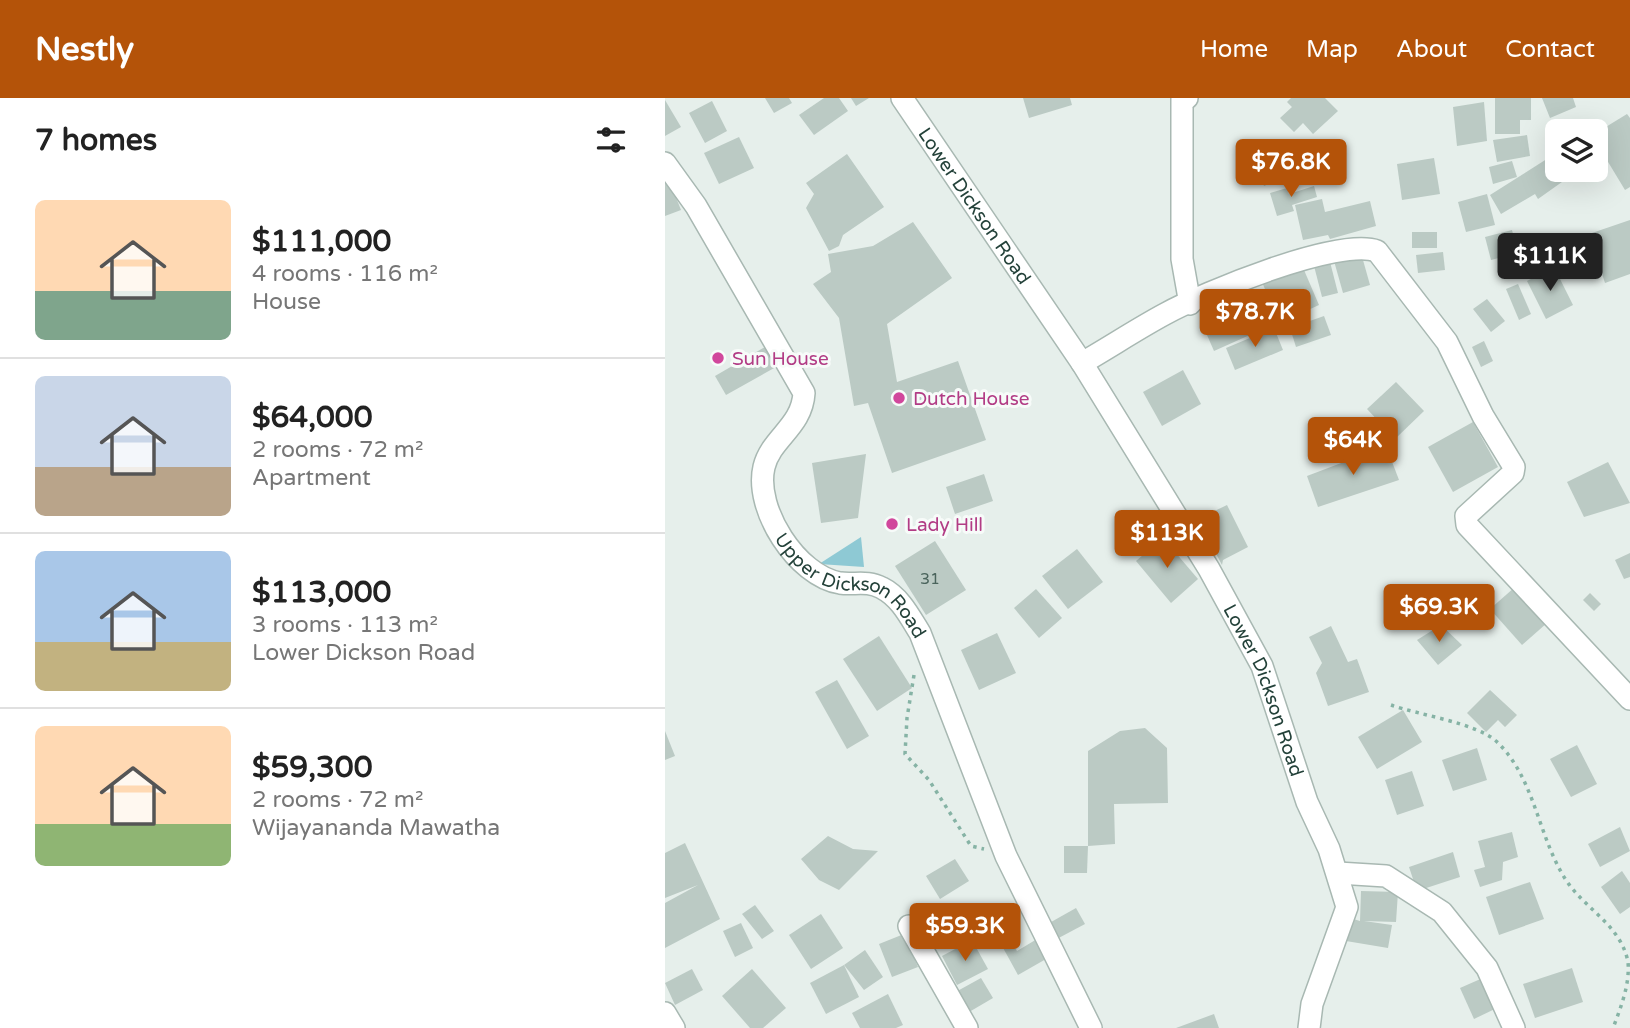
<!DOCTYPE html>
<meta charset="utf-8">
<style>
body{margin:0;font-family:"Varela Round",sans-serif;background:#f2f2f2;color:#222;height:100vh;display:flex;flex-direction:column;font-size:26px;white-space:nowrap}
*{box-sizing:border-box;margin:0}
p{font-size:23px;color:#767676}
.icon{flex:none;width:38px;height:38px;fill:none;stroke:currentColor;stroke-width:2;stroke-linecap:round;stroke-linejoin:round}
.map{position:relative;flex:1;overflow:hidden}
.details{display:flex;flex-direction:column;background:#fff;width:665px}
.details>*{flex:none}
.tools{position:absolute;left:880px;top:21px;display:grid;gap:14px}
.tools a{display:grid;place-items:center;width:63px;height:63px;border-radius:10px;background:#fff;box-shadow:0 7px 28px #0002;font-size:35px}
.price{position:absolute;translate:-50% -60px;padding:0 16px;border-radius:7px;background:#b45309;color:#fff;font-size:23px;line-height:46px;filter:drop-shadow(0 2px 4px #0008)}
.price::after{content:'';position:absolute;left:50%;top:42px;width:21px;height:16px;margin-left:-10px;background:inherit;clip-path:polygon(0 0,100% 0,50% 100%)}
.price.current{background:#222;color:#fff}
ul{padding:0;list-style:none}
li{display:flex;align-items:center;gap:21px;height:175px;padding:0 35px}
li+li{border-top:2px solid #e0e0e0}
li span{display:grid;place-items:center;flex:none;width:196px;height:140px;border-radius:10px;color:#555}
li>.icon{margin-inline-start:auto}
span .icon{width:84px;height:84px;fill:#fffc;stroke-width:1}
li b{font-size:30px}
h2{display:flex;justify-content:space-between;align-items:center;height:84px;padding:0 35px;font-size:30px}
header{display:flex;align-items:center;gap:42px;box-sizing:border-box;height:98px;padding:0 35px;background:#b45309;color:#fff}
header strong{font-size:33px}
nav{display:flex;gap:38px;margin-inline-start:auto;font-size:24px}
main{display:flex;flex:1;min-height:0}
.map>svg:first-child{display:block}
.water{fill:#8ec9d4}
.building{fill:#bbcac4}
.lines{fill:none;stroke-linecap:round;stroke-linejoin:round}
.minor-casing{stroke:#a8b8b2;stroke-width:24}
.tertiary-casing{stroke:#a8b8b2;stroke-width:24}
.path{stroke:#86b3a5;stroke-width:3.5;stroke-dasharray:3.5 5;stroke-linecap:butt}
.minor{stroke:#fff;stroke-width:21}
.tertiary{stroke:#fff;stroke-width:21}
.hotel-dot{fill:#d1479c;stroke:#f7fbf9;stroke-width:2.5}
.labels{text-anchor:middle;stroke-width:6;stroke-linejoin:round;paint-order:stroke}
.number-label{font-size:16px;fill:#4a645c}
.street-label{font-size:19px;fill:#24423a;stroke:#f7fbf9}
.hotel-label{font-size:19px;fill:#b23c85;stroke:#f7fbf9;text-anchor:start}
</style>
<header>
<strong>Nestly</strong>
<nav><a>Home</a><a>Map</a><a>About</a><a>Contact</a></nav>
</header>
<main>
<section class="details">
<h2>7 homes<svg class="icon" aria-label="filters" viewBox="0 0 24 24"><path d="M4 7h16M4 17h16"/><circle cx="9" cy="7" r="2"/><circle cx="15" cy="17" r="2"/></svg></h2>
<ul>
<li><span style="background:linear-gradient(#ffd9b3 65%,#7fa58c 0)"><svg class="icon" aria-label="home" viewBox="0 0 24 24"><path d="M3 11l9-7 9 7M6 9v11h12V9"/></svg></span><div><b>$111,000</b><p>4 rooms · 116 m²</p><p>House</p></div></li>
<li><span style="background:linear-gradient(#c9d6e8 65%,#b9a48a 0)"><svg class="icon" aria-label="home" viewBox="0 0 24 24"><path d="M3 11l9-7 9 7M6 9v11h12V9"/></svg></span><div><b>$64,000</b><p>2 rooms · 72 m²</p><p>Apartment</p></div></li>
<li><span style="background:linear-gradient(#a9c7e8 65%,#c2b280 0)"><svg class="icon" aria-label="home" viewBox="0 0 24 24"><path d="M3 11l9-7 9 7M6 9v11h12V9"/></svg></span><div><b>$113,000</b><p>3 rooms · 113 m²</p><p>Lower Dickson Road</p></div></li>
<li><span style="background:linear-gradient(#ffd9b3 70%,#8fb573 0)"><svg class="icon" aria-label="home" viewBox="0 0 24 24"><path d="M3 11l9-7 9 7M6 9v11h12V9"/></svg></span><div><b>$59,300</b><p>2 rooms · 72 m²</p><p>Wijayananda Mawatha</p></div></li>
</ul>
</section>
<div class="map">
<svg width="965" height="930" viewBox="0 0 965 930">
<rect width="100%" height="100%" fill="#e6efeb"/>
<polygon class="water" points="196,439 199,469 154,466"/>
<g class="building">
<polygon points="100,0 124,0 127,5 109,15"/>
<polygon points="159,0 174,0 183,13 149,37 134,17"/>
<polygon points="186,0 204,0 191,8"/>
<polygon points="358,0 405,0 407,7 364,20"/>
<polygon points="626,0 660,0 673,13 648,36 638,25 629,34 615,20 627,9 622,4"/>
<polygon points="830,0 866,0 866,22 855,22 855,36 830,36"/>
<polygon points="877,0 908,0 911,9 885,20"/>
<polygon points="0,2 16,29 0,38"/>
<polygon points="47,3 62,33 40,45 24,15"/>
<polygon points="819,4 822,43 792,48 788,9"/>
<polygon points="962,16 965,20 965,89 960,92 931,44 931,35"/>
<polygon points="862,37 865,58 832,64 828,42"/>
<polygon points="74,39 89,70 54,86 39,55"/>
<polygon points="603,43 618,80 599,88 584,50"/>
<polygon points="182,56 219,109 178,137 174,148 164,153 141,110 149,96 141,85"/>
<polygon points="888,57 892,72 898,72 904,79 873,101 870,96 836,116 825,97"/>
<polygon points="769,60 775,96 737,102 732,66"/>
<polygon points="847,63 852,79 828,86 824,69"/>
<polygon points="0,72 16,112 0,118"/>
<polygon points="649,88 652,99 627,107 629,113 612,118 605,95 622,90 624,96"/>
<polygon points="822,96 830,127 801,134 793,104"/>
<polygon points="657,101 660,114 705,103 711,128 665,141 663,137 638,142 630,107"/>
<polygon points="965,122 965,176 940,185 924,136"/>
<polygon points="248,124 287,180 222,226 232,284 293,263 321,342 227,375 203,305 189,308 174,220 148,186 166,174 163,156 208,148"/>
<polygon points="847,132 853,155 826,162 820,139"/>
<rect x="747" y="134" width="25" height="16"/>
<polygon points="778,154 780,172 753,175 751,157"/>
<polygon points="696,155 705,187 678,195 669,163"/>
<polygon points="664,160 673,195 657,199 648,164"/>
<polygon points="636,165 654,207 615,225 596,182"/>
<polygon points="889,169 908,207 881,221 862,183"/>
<polygon points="853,186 866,216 854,222 841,191"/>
<polygon points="571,187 585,218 600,211 607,227 549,253 542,237 557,230 543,200"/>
<polygon points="822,201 840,223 826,234 808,211"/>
<polygon points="659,218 666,237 631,249 625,230"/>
<polygon points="609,230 618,252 570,272 561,250"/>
<polygon points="819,243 828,263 816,269 807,249"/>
<polygon points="100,249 111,269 61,297 50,278"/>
<polygon points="518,272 536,306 497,328 478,294"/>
<polygon points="731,284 759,313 730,341 702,311"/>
<polygon points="808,324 833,369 788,394 763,349"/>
<polygon points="721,348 734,382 653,409 642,378"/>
<polygon points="201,356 193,420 156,425 147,365"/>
<polygon points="943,364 965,405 919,419 902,384"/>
<polygon points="319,376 328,403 290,416 281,389"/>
<polygon points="562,407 583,449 558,462 557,467 533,421"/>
<polygon points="498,440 533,481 506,505 471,463"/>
<polygon points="270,443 301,492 261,517 230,468"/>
<polygon points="412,451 438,484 403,511 377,478"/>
<polygon points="965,455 965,479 959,481 950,462"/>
<polygon points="850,489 882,525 857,547 825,511"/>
<polygon points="371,491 397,520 374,540 349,510"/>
<polygon points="925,495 936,506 929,513 918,502"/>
<polygon points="776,527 797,547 773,567 752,542"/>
<polygon points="666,528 683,564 692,561 704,594 663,608 651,575 657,565 644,539"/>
<polygon points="332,535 351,575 314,592 296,552"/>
<polygon points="214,538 247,590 212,613 178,561"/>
<polygon points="172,582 204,638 182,651 150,594"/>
<polygon points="825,592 852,617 840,629 833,622 821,634 802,615"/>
<polygon points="738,612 757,644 712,671 693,639"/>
<polygon points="480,630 502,650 503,705 449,706 450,746 423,748 423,653 455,633"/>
<polygon points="0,633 10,658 0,662"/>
<polygon points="912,647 932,686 906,699 885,661"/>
<polygon points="812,650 822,682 788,693 777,662"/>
<polygon points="747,673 759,708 732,717 720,682"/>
<polygon points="955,729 965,753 935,769 923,746"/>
<polygon points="847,734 853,759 838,764 837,782 815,789 809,772 820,769 813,743"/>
<polygon points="163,738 188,751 213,753 174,792 154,782 136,761"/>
<polygon points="20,745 55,821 0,850 0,805 33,787 0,800 0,755"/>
<polygon points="399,748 423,748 422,775 399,775"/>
<polygon points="788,754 795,779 752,793 744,769"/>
<polygon points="290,761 304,783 275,801 261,778"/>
<polygon points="957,773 965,785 965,809 955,816 936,789"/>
<polygon points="865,784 879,821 834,837 821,799"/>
<polygon points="696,793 733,794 731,824 699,823 727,827 723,850 681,843 685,820 695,823"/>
<polygon points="90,807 109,833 97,841 77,816"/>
<polygon points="411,810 420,826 388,843 379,828"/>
<polygon points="156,816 178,850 146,871 124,837"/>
<polygon points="76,825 88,850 70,859 58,833"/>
<polygon points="239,836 253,869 227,879 214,846"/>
<polygon points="377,838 388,857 353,877 337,848 346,843 352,853"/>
<polygon points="307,842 323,871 292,887 277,858"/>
<polygon points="200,852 218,879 199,892 179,867"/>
<polygon points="179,867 194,899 161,916 145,885"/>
<polygon points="907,870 918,904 870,920 858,886"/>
<polygon points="27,871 38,892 10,907 0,885"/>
<polygon points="87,871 121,910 98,930 85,930 57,898"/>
<polygon points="820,879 834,909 809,921 795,890"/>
<polygon points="316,880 328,900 299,917 287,896"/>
<polygon points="223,896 238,927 231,930 195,930 187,915"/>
<polygon points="549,916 554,930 511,930"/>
</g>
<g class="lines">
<g class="minor-casing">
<g id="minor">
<polyline points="522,0 517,1 517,161 525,206"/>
<path id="s1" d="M0,65l31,43 108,187c-2,34 -33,45 -40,74 -10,42 33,109 76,116 15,2 27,-3 42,5 18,9 28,29 38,45l86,223 85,172"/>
<path d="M417,265c28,-16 55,-34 83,-49 38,-21 174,-77 212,-63l70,91 36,74 31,51 -1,6 -47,43 1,9 163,174"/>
<polyline points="673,775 721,778 777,814 822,870 849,930"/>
<polyline points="244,828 302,930"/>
<polyline points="0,915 9,930"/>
</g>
</g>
<g class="tertiary-casing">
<g id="tertiary">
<path id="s2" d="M237,0l180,265 127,206 53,97 45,136 22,47 18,58 -35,97 -3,24"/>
</g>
</g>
<g class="path">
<polyline points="249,577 242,620 240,656 264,682 306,748 319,751"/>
<path d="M726,607c28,10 85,18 105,36 40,37 42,99 72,142 19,27 53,43 60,79 2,22 -7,45 -15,66"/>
</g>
<use href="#minor" class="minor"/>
<use href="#tertiary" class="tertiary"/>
</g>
<g class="hotel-dot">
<circle cx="53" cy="260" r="7"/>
<circle cx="234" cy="300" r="7"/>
<circle cx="227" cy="426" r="7"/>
</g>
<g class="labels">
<g class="number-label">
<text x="265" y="486">31</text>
</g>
<g class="street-label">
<text dy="7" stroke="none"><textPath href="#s2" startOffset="130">Lower Dickson Road</textPath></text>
<text dy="7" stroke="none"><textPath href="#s1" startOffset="518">Upper Dickson Road</textPath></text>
<text dy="7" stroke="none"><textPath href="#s2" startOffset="696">Lower Dickson Road</textPath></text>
</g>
<g class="hotel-label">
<text x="67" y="267">Sun House</text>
<text x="248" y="307">Dutch House</text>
<text x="241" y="433">Lady Hill</text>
</g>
</g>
</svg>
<div class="tools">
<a><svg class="icon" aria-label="layers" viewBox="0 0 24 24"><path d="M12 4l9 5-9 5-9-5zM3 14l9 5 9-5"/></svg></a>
</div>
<b class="price" style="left:626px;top:101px">$76.8K</b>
<b class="price current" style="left:885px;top:195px">$111K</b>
<b class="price" style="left:590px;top:251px">$78.7K</b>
<b class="price" style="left:688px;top:379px">$64K</b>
<b class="price" style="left:502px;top:472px">$113K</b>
<b class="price" style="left:774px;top:546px">$69.3K</b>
<b class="price" style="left:300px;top:865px">$59.3K</b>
</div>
</main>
